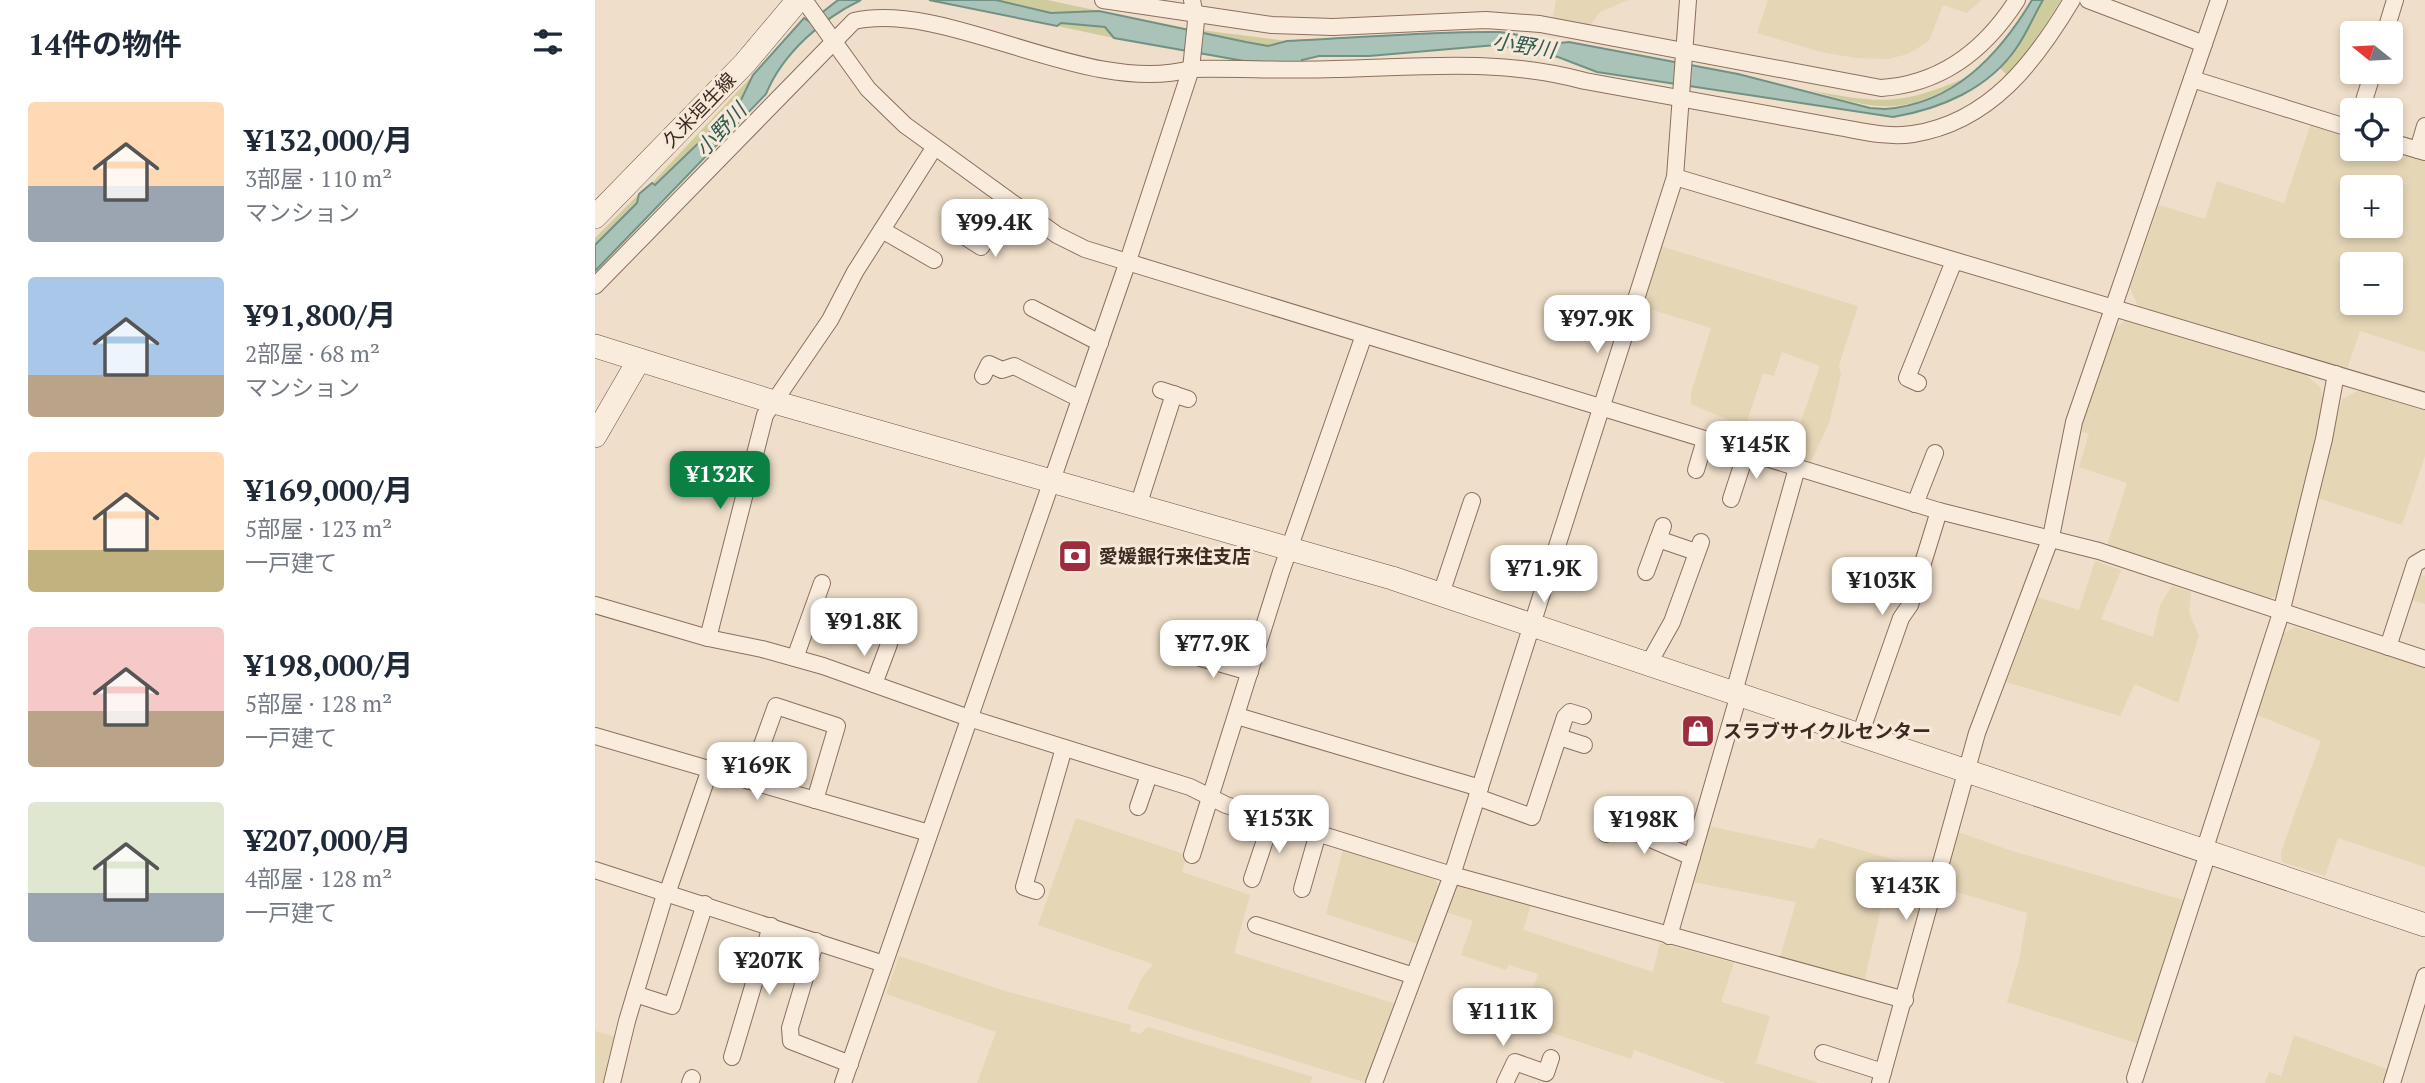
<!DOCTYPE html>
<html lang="ja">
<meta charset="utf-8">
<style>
body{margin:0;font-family:"PT Serif","Noto Sans JP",serif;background:#f2f2f3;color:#1f2937;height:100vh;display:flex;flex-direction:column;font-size:26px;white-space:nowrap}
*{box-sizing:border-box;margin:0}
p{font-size:23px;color:#747a83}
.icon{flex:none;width:38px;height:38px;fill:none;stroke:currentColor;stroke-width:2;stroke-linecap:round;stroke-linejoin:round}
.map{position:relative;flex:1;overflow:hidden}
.details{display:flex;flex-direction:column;background:#fff;width:595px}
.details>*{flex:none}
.needle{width:46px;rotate:288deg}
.controls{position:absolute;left:1745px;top:21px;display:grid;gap:14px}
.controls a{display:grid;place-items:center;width:63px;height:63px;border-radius:7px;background:#fff;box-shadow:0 4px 10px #0003;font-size:35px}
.price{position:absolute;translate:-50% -60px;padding:0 16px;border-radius:14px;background:#fff;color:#222;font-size:23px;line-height:46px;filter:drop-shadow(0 2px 4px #0008)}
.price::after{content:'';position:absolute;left:50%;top:42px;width:21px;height:16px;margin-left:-10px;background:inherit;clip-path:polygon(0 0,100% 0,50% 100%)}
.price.current{background:#0b8043;color:#fff}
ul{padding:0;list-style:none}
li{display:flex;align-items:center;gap:21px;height:175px;padding:0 28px}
li span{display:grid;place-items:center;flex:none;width:196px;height:140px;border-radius:7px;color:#555}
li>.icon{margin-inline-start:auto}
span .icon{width:84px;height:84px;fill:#fffc;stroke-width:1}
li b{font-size:30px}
h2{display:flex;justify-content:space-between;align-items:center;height:84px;padding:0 28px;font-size:30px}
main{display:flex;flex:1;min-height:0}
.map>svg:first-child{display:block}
.farmland{fill:#e5d6b6;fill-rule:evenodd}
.green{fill:#cecc9c}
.water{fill:#aac3b8;stroke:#709284;stroke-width:2}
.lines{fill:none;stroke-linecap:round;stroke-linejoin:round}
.street-casing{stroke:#8c6f5d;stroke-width:18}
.secondary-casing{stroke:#6e5040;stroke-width:24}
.street{stroke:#f9ecdd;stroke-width:16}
.secondary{stroke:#f9ecdd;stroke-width:23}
.labels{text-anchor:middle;stroke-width:6;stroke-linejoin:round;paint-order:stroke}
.street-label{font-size:19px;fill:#3c2a21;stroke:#f6e9d9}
.poi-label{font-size:19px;font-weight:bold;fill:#3c2a21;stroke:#f6e9d9;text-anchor:start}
.water-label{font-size:21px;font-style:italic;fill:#305c52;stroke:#f6e9d9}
</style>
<main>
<section class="details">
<h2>14件の物件<svg class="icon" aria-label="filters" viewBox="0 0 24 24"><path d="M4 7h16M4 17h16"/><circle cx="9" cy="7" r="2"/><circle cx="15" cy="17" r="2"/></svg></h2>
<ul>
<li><span style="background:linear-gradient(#ffd9b3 60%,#9aa5b1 0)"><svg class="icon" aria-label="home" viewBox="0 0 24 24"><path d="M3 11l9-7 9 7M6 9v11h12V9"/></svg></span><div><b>¥132,000/月</b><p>3部屋 · 110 m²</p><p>マンション</p></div></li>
<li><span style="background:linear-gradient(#a9c7e8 70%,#b9a48a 0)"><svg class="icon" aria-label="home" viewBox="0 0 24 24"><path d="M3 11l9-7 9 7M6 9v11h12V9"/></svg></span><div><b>¥91,800/月</b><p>2部屋 · 68 m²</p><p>マンション</p></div></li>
<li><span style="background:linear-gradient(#ffd9b3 70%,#c2b280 0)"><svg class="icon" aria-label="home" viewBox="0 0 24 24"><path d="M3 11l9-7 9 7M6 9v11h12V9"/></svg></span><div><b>¥169,000/月</b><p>5部屋 · 123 m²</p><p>一戸建て</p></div></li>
<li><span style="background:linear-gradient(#f6c9c9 60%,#b9a48a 0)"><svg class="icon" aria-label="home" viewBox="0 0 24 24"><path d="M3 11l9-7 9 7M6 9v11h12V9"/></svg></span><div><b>¥198,000/月</b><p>5部屋 · 128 m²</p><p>一戸建て</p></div></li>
<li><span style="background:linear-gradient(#dfe7d0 65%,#9aa5b1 0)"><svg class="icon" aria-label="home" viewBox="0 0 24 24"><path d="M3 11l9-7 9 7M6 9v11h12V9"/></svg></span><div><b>¥207,000/月</b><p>4部屋 · 128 m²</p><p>一戸建て</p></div></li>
</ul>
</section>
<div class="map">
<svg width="1830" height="1083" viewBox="0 0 1830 1083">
<rect width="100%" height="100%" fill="#efdec9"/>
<g class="farmland">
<polygon points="961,0 1033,0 1005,12 993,28 957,22"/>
<polygon points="1173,0 1386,0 1372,13 1348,5 1334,41 1313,54 1293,59 1261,58 1226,52 1162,33"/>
<path d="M1717,121l40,13v15h39l34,8v195l-65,-21 -13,38 -208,-61 -9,-20 29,-83 46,14 12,-38 67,22zM1757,187h39v39h-39zM1757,264h39v39h-39z"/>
<polygon points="1065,246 1263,306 1244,365 1246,375 1234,423 1214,466 1193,459 1225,366 1187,352 1179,376 1168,373 1150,427 1096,404 1096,393 1116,328 1045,306"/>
<polygon points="1530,321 1711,375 1725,387 1728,399 1722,440 1685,591 1679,597 1671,600 1512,546 1532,483 1484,467 1494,434 1483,430 1519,329"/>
<polygon points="1768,388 1830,409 1830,456 1807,525 1722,498 1747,399"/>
<polygon points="1500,561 1526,570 1506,619 1558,637 1565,605 1577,586 1596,592 1594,612 1604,636 1583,703 1540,684 1525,716 1411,682 1442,597 1484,610"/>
<polygon points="1823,574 1830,576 1830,604 1814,599"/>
<polygon points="1700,627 1830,668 1830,867 1743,838 1730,876 1687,862 1686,852 1726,741 1660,714 1686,635"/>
<polygon points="481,818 592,855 587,872 655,895 639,953 801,1004 772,1083 532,1009 547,978 558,964 443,925"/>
<polygon points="1114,826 1219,849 1224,838 1334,870 1324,914 1287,904 1269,982 1184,961 1201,902 1098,882"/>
<polygon points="1360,831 1417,851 1592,901 1544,1044 1412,1002 1424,961 1432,913 1345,887"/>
<polygon points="748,850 840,877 843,886 823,944 731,914"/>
<polygon points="869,884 936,905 928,930 1058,972 1065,943 1139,963 1126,1002 1175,1016 1161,1063 1224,1083 1131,1083 1039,1050 1036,1059 927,1023 943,974 914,965 911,970 866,955 878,921 851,912 861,887"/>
<polygon points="304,956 410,991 536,1025 535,1031 545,1034 553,1027 718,1077 715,1083 382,1083 401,1032 291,994"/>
<polygon points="0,1031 21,1037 9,1083 0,1083"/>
<polygon points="1699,1035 1797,1071 1793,1083 1670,1083 1674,1072 1686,1076"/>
</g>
<g class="green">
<polygon points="401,0 452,0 504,11 456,13"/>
<polygon points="1448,0 1466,0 1433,52 1412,75 1405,68 1423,46"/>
<polygon points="466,23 510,27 519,38 462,26"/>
<polygon points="558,24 692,41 673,46"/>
<polygon points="158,75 144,104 60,185 57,183"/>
<path d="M1375,76c-68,41 -88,35 -161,14 73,14 91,16 161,-14z"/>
<polygon points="44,194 42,203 0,245 0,238"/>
</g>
<g class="water">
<path d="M243,0h23c-38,18 -79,54 -95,94l-171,177v-26l42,-42 2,-9 13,-11 3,2 84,-81 14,-29 51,-57 6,4z"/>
<path d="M334,0h67l55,13 48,-2 147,31 22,4 19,-5c71,-3 142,-10 212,-9 23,1 48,14 70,10l169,32 132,34 15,1c69,-5 114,-54 147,-109h11c-9,15 -16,33 -26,47 -28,42 -77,62 -124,70l-296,-45 -39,-15 -62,-12 -127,11h-50l-17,4v4l-58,-3 -130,-23 -9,-11 -44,-4 -4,3z"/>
</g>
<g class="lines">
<g class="street-casing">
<g id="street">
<polyline points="209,0 273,89 310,125 462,235 490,249 1344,511 1504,551 1830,659"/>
<path d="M508,0l169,25 61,2 153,-7 54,4 341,64c61,-4 104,-38 136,-88"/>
<polyline points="1493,0 1609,44"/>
<polyline points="1790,33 1800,0"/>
<polyline points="1597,79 1757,129"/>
<polyline points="1766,110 1778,72"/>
<polyline points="1796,142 1830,152"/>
<polyline points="1823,150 1830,126"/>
<polyline points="1080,177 1830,401"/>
<polyline points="287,230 339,260"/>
<polyline points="361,231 386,247 416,203"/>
<path d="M0,286l259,-265c95,-21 232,76 337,48 48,-1 96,2 144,0 86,-2 166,-11 250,12l253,46c24,4 50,11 75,7 77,-12 122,-72 159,-134"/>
<polyline points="437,308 505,343"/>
<polyline points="388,376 394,364 407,370 419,366 485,399"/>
<polyline points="1323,383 1312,378 1359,261"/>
<polyline points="566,390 593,399"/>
<polyline points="1101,470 1110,440"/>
<polyline points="1136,499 1151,453"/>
<polyline points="1320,504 1340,453"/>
<polyline points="543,506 579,394"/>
<polyline points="1063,539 1101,552"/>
<polyline points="1051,572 1068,526"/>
<polyline points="846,594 877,501"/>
<polyline points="0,605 113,638 167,649 228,666 374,718 595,787 631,805 857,875 1310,1000"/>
<polyline points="113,638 170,415 235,320 260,272 339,148"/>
<polyline points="1793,647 1820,564 1830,558"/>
<polyline points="592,654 655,672"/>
<polyline points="200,658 227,583"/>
<polyline points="1054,663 1077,622 1106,542"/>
<polyline points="279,684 294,644"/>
<polyline points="1139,692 1202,468"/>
<polyline points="642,716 885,788"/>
<polyline points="1265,735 1306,618 1315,605 1344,511"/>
<polyline points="0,736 334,833"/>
<polyline points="964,737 989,745"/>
<polyline points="154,781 181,706 242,726 220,800"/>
<polyline points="882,797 937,817 970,717 975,712 988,716"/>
<polyline points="543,807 554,775"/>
<polyline points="1016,822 1097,857"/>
<polyline points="1011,834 1021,810"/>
<polyline points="1609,851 1686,613 1729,439 1741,374"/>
<polyline points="597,855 686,572 769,335"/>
<polyline points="0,870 289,964"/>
<polyline points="657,879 677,819"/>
<polyline points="707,889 723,833"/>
<polyline points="73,891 115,769"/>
<polyline points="441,891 429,887 469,748"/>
<polyline points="661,925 819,976"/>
<polyline points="1074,936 1144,694"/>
<polyline points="221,941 195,1028 196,1041 255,1064"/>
<polyline points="40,994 77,1006 110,904"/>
<polyline points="1228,1053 1288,1072"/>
<polyline points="137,1057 176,926"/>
<polyline points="1540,1078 1613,853"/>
<polyline points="17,1083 32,1021 71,891"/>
<polyline points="95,1083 97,1078"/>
<polyline points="248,1083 532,264 596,69 601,21 597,0"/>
<polyline points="779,1083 857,875 1080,177 1093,0"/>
<polyline points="910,1083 920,1062 951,1073 956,1058"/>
<polyline points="1285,1083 1382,733 1456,537 1479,422 1624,0"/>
<polyline points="1797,1083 1830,976"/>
</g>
</g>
<g class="secondary-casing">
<g id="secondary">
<polyline points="0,217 150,63 203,0"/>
<polyline points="0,346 179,402 797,578 1830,925"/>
<polyline points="0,436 44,360"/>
</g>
</g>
<use href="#street" class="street"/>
<use href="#secondary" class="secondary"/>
</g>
<defs>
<g id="bank-square" transform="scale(1.75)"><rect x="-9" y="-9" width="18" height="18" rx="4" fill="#9b2d3f" stroke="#f6e9d9"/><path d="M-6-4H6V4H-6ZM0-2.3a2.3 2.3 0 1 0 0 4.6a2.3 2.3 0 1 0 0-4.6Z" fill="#fff"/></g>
<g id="shop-square" transform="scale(1.75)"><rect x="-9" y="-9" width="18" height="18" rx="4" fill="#9b2d3f" stroke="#f6e9d9"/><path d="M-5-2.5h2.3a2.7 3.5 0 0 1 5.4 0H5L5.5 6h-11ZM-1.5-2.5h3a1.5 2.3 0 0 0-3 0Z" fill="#fff"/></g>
</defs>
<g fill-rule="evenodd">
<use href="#bank-square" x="480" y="556"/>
<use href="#shop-square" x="1103" y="731"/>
</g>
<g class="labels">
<g class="street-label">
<text transform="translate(104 110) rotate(-46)" y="7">久米垣生線</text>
</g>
<g class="poi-label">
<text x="504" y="563">愛媛銀行来住支店</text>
<text x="1128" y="738">スラブサイクルセンター</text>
</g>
<g class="water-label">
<text transform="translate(929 46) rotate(9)" y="7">小野川</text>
<text transform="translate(126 130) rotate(-47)" y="7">小野川</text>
</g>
</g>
</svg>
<div class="controls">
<a><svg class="needle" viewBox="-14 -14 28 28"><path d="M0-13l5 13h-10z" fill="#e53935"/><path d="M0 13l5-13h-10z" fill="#747a83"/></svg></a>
<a><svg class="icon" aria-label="locate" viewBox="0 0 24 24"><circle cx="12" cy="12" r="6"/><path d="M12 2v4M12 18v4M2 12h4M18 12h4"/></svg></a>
<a>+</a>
<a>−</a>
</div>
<b class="price" style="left:400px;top:259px">¥99.4K</b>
<b class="price" style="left:1002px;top:355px">¥97.9K</b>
<b class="price" style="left:1161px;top:481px">¥145K</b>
<b class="price current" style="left:125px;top:511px">¥132K</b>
<b class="price" style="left:949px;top:605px">¥71.9K</b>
<b class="price" style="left:1287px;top:617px">¥103K</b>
<b class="price" style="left:269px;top:658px">¥91.8K</b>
<b class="price" style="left:618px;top:680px">¥77.9K</b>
<b class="price" style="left:162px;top:802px">¥169K</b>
<b class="price" style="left:684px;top:855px">¥153K</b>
<b class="price" style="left:1049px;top:856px">¥198K</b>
<b class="price" style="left:1311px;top:922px">¥143K</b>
<b class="price" style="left:174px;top:997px">¥207K</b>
<b class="price" style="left:908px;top:1048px">¥111K</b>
</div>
</main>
